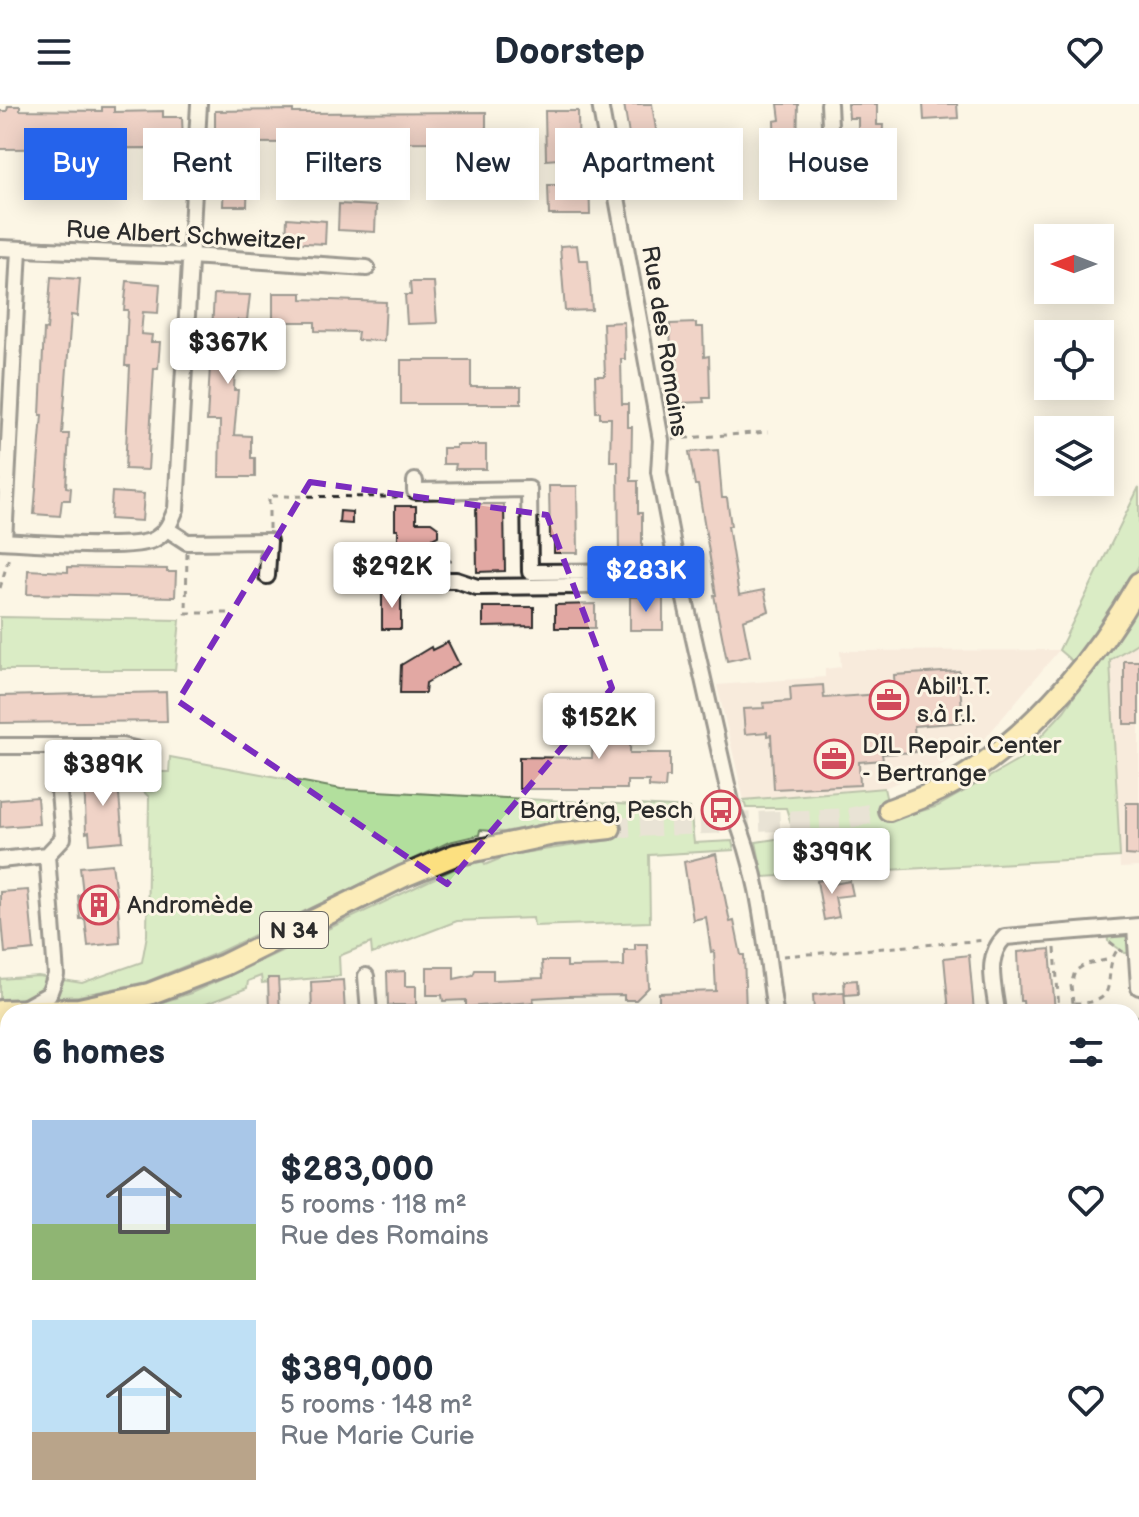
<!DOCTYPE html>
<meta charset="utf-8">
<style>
body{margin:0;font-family:"Balsamiq Sans",sans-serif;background:#f2f2f3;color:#1f2937;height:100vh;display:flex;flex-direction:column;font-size:30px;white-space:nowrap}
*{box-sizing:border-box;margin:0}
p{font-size:26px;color:#747a83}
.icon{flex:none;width:44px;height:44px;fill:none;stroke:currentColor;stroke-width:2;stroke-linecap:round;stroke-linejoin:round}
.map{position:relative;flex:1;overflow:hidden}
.drawer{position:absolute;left:0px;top:900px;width:1140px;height:514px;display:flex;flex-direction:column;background:#fff;border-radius:24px 24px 0 0;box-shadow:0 4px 20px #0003}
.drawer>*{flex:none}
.hud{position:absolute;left:24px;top:24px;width:1092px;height:72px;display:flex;gap:16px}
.needle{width:52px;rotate:270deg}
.controls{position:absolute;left:1034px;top:120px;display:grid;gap:16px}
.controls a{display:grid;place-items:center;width:80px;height:80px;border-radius:0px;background:#fff;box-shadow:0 4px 20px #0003;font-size:40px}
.price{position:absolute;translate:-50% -68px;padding:0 18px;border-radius:8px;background:#fff;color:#222;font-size:26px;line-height:52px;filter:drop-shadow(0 2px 4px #0008)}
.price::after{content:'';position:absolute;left:50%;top:48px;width:24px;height:18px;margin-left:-12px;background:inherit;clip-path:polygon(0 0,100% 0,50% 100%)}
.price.on{background:#2563eb;color:#fff}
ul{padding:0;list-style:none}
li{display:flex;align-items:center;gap:24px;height:200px;padding:0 32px}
li span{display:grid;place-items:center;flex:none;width:224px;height:160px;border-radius:0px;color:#555}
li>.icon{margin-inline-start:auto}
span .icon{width:96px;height:96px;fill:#fffc;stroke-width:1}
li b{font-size:34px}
h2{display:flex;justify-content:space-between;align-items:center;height:96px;padding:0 32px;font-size:34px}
.pill{padding:0 28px;border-radius:0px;background:#fff;box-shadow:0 4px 20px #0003;font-size:28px;line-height:72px}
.pill.on{background:#2563eb;color:#fff}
header{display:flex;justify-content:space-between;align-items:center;height:104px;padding:0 32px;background:#fff;font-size:36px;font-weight:700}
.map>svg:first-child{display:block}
.built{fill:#f4ded1}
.green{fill:#b2df9d;stroke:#6e8564;stroke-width:2}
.building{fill:#e2a8a3;stroke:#2b2b2b;stroke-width:2}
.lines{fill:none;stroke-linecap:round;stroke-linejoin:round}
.primary-tunnel{stroke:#d2cdc0;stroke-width:20;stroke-dasharray:20 10;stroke-linecap:butt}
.street-casing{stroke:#2b2b2b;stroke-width:20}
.primary-casing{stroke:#2b2b2b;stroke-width:26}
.path{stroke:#2b2b2b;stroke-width:3;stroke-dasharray:6 6;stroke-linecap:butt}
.street{stroke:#fcf5e5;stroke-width:14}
.primary{stroke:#fce080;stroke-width:20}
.marked{fill:none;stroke:#7b2cbf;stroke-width:6;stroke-dasharray:16 10;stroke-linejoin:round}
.labels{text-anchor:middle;stroke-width:6;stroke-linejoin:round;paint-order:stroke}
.shield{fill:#fcf5e5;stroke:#6a6863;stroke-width:2}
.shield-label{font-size:22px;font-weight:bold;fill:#2b2b2b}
.street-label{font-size:24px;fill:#2b2b2b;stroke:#fcf5e5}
.poi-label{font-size:24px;fill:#2b2b2b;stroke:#fcf5e5;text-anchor:start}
</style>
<header><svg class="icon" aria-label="menu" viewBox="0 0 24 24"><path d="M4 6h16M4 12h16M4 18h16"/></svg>Doorstep<svg class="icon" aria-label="heart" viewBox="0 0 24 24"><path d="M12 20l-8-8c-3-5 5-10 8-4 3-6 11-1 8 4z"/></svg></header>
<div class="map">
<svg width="1139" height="1413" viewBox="0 0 1139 1413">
<rect width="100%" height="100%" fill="#fcf5e5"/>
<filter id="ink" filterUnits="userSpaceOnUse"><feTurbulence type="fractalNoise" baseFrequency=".0125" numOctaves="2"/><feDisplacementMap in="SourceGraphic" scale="16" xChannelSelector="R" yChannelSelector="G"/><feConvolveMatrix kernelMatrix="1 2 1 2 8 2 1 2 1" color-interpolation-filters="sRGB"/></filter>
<g filter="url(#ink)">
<g class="built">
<polygon points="1139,538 1139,763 1120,764 1110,556"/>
<polygon points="1059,546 983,637 936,664 884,684 744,696 717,581 825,573 825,565 841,563 840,547"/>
</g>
<g class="green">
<polygon points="1139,383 1139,461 1108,514 1074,559 1059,546"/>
<polygon points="1139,491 1139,538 1110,556 1120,753 763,773 756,738 795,732 786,704 746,704 744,696 884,684 889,706 899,714 938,702 1019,656 1064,607 1111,539"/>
<polygon points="0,513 180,516 175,566 0,566"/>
<polygon points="126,653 147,668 169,668 170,653 341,685 690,704 694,739 732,737 734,746 649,751 650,818 534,822 533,814 457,817 372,850 371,839 339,852 340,872 262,879 261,872 248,877 247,884 186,908 131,908 191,889 229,872 460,762 482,755 485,761 509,751 611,736 610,712 550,719 504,728 480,726 479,731 449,738 217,849 146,878 79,892 0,896 0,875 38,872 82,879 142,858 147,831 149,693 126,670"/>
<polygon points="1135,823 1139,848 1125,849 1108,837 1107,825"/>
<polygon points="213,1406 278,1406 279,1413 211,1413"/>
<rect x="628" y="1406" width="146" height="7"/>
</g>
<g class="building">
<polygon points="624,0 652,0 658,38 631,43"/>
<polygon points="778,0 798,0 797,45 775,46 774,17 780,16"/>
<polygon points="848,0 877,0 877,21 883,21 882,40 858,41 858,14 849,14"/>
<polygon points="923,0 957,0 958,14 924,16"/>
<polygon points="8,2 20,2 20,6 102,7 102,3 114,3 114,8 163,7 163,13 182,13 183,38 166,38 166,55 149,56 149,44 0,45 0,7 7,7"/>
<polygon points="293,6 293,9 486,8 486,31 444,30 444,38 245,39 215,41 215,7"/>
<polygon points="545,7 578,7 579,70 589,69 590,111 549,111 548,81 560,81 559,55 546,56"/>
<polygon points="224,73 248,73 247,102 223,102"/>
<polygon points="339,100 376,102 375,128 338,126"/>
<polygon points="287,114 326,117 325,140 286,138"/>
<polygon points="577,141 579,156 588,156 592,206 565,207 560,142"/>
<polygon points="51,173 80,175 77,212 71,211 62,330 69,330 66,383 71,384 70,396 62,396 60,412 34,410 42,311 40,311 44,225 47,226"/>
<polygon points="127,177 160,180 158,209 143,208 141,230 152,231 151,238 160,238 158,264 154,264 148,366 125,365 130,262 125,262 128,206 124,206"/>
<polygon points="410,178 434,178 437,219 407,220 405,191 411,191"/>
<polygon points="273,189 302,189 302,195 386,198 384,237 357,236 358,228 315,227 315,218 273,218"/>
<polygon points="214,190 250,191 247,216 237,216 234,286 238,286 234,331 251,332 251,354 255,354 255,373 219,373 220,317 207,317"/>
<polygon points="624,218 625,255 621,255 622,300 628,300 628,323 632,323 631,377 638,377 638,409 642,409 642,457 619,457 618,357 610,357 611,314 600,314 600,308 596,308 595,272 605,272 603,219"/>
<polygon points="696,219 696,223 703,223 704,253 709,252 710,294 703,294 704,298 679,299 677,251 671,251 670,220"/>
<polygon points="401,256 471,256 471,283 521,283 521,300 401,300"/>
<polygon points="456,341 486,341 486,365 455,365 456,360 443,360 443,344 456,344"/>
<polygon points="718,346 722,394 727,394 731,422 728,422 739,491 764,486 769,507 743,516 750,552 727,557 714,491 716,491 698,381 695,381 689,348"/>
<polygon points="549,382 577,382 578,449 554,449 554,434 550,434"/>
<polygon points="112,388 144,390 142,417 110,415"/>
<polygon points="476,400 504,400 505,467 477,468"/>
<polygon points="395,402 416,402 416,418 431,418 438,423 438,432 428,437 428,443 424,443 424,461 398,461 398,425 395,425"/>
<polygon points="340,407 352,408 352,420 339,419"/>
<polygon points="68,463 167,465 167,468 176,468 175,493 27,490 28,466 68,468"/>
<rect x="382" y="488" width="19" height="37"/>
<rect x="630" y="493" width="33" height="33"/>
<polygon points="595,500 595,524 555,524 555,501"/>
<polygon points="483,503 534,503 534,522 483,523"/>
<polygon points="448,538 459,560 426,579 425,589 400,589 401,561 431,543 432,546"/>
<rect x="1124" y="557" width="15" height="63"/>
<polygon points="959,567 963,618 914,622 916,648 882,650 883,656 859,658 860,681 774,685 771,631 767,632 767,628 745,630 743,605 764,604 763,599 791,597 790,583 823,581 824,594 895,589 894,571"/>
<polygon points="166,588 167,617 0,619 0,592"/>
<polygon points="594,605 631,605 630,649 670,649 670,673 666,673 665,684 649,683 649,677 627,677 627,685 519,685 519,653 592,654"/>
<polygon points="117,668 123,737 90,740 89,728 86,729 84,671"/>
<polygon points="37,693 39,720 0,723 0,696"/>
<polygon points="1126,699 1139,699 1139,752 1126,751"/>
<polygon points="716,750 730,818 734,817 741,851 744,851 746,908 717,908 717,906 705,907 705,904 676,903 676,908 659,908 659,889 716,887 714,847 711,848 706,813 693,816 684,758"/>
<polygon points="112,760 119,812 120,839 88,842 85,815 80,815 78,791 83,790 80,763"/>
<polygon points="832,774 833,780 850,777 853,791 835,793 839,813 824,816 817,777"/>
<polygon points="28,786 34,846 5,849 2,816 0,816 0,788"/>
<polygon points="635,840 647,840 649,883 636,896 624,896 624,891 568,892 533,894 534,898 466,903 466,896 443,897 442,891 427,891 427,863 454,863 454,875 473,871 475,866 493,866 493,876 543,874 542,857 567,857 567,863 624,862 624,846 635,846"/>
<polygon points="1050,845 1055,908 1024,908 1023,897 1020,897 1018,848"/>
<polygon points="969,851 974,908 949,908 944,854"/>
<polygon points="405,867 405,882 416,882 416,901 388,901 387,868"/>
<polygon points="268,874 278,874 280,908 269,908"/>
<polygon points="343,876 345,908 312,908 311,878"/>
<polygon points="857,876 858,890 845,891 844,877"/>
<polygon points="844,888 846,908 814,908 813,891"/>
</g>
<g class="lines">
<polyline class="primary-tunnel" points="610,724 849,714 889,706"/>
<g class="street-casing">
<g id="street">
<path d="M600,0l61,336 -2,32 15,79 59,260c28,64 32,132 42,201"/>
<polyline points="829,0 831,42"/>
<polyline points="0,144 190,152 367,164"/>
<polyline points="415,377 415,387 529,385 530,468 679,467"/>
<polyline points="167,425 187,438 269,437 267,472"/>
<path d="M0,437c29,1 135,10 155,-2 12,-7 16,-18 21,-30l23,-405"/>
<polyline points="4,437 19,145"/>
<polyline points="424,476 456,476 477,483 682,481"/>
<polyline points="0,642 122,642 151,649"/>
<polyline points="0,756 47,751 63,734 55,642"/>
<polyline points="1135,823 1139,883"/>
<polyline points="366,872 369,908"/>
<polyline points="22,905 49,890 56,871 47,751"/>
<path d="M997,908c-3,-27 -13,-55 8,-75l134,-11"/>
<polyline points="1132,1107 1139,1107"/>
<polyline points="0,1313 8,1315"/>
<polyline points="393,1406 393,1413"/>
<polyline points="785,1406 785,1413"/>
</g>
</g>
<g class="primary-casing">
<g id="primary">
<path d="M889,706c27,-10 55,-20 79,-36 71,-47 129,-117 171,-191"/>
<polyline points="0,907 79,905 149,890 224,861 404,772 455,751 554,730 610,724"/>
<polyline points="0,925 8,924"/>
</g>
</g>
<g class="path">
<polyline points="672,335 768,328"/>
<polyline points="269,425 269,392 395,393 404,390"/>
<polyline points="187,449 186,509 233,509"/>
<polyline points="424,449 438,449 450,457 450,464"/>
<polyline points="0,484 9,453"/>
<polyline points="1110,838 1123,848"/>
<polyline points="1055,844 1059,908"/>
<polyline points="783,852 986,836"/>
<polyline points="1073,899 1071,881 1075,867 1086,860 1111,855"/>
<path d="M1067,908l6,-9c53,2 26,-29 45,-54"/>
<polyline points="1132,913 1139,912"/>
<polyline points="0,1339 8,1339"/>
<polyline points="43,1413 43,1406"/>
</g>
<use href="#street" class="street"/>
<use href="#primary" class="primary"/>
</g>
</g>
<path d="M0 0H1139V1413H0ZM310,378l237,33 65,173 -165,196 -269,-183z" fill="#fcf5e5" fill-opacity=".55" fill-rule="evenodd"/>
<path class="marked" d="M310,378l237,33 65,173 -165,196 -269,-183z"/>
<defs>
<g id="office-ring" transform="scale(2)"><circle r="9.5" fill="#fcf5e5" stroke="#d1495b" stroke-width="1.5"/><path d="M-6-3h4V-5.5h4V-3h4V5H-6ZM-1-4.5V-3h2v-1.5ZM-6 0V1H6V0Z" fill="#d1495b"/></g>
<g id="bus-ring" transform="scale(2)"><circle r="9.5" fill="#fcf5e5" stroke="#d1495b" stroke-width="1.5"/><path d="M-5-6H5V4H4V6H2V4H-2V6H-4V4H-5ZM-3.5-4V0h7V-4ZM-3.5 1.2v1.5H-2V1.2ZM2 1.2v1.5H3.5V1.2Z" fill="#d1495b"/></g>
<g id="building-ring" transform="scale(2)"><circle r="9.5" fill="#fcf5e5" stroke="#d1495b" stroke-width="1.5"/><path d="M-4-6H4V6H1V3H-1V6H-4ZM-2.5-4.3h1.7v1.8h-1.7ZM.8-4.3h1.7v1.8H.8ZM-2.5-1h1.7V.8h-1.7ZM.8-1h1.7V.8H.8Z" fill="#d1495b"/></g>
</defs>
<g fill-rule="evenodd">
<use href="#office-ring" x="889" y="596"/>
<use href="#office-ring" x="834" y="655"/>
<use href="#bus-ring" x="721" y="706"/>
<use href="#building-ring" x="99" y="801"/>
</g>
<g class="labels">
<rect class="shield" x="260" y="808" width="68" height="36" rx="6"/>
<g class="shield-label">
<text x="294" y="834">N 34</text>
</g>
<g class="street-label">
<text transform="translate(185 131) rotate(3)" y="8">Rue Albert Schweitzer</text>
<text transform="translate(665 237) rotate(81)" y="8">Rue des Romains</text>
</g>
<g class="poi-label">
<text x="917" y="590">Abil'I.T.<tspan x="917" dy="28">s.à r.l.</tspan></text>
<text x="862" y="649">DIL Repair Center<tspan x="862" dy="28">- Bertrange</tspan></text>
<text x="693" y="714" text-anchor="end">Bartréng, Pesch</text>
<text x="127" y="809">Andromède</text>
</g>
</g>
</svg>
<div class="controls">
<a><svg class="needle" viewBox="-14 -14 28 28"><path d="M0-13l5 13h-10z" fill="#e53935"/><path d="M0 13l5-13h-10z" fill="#747a83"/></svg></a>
<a><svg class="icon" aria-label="locate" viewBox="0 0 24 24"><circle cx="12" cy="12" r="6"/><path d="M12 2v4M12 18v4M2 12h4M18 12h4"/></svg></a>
<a><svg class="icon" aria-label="layers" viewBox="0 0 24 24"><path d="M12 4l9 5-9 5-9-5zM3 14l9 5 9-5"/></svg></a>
</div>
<b class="price" style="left:228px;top:282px">$367K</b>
<b class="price" style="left:392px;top:506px">$292K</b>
<b class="price on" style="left:646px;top:510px">$283K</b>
<b class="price" style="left:599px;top:657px">$152K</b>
<b class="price" style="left:103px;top:704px">$389K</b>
<b class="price" style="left:832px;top:792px">$399K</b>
<div class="hud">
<a class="pill on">Buy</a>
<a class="pill">Rent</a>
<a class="pill">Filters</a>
<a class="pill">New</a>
<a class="pill">Apartment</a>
<a class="pill">House</a>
</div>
<section class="drawer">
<h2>6 homes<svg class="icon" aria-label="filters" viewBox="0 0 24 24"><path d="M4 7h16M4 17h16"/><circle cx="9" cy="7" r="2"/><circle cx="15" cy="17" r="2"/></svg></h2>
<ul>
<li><span style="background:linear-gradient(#a9c7e8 65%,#8fb573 0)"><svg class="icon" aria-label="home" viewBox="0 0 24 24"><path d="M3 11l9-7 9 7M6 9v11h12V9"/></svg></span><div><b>$283,000</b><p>5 rooms · 118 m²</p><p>Rue des Romains</p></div><svg class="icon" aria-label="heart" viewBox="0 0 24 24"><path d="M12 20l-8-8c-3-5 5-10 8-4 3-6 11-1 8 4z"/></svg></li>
<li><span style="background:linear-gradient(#bfe0f5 70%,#b9a48a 0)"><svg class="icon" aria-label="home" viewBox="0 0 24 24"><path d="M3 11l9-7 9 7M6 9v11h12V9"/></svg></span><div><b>$389,000</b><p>5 rooms · 148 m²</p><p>Rue Marie Curie</p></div><svg class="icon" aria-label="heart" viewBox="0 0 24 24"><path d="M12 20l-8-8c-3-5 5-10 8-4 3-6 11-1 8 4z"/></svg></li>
</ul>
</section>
</div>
